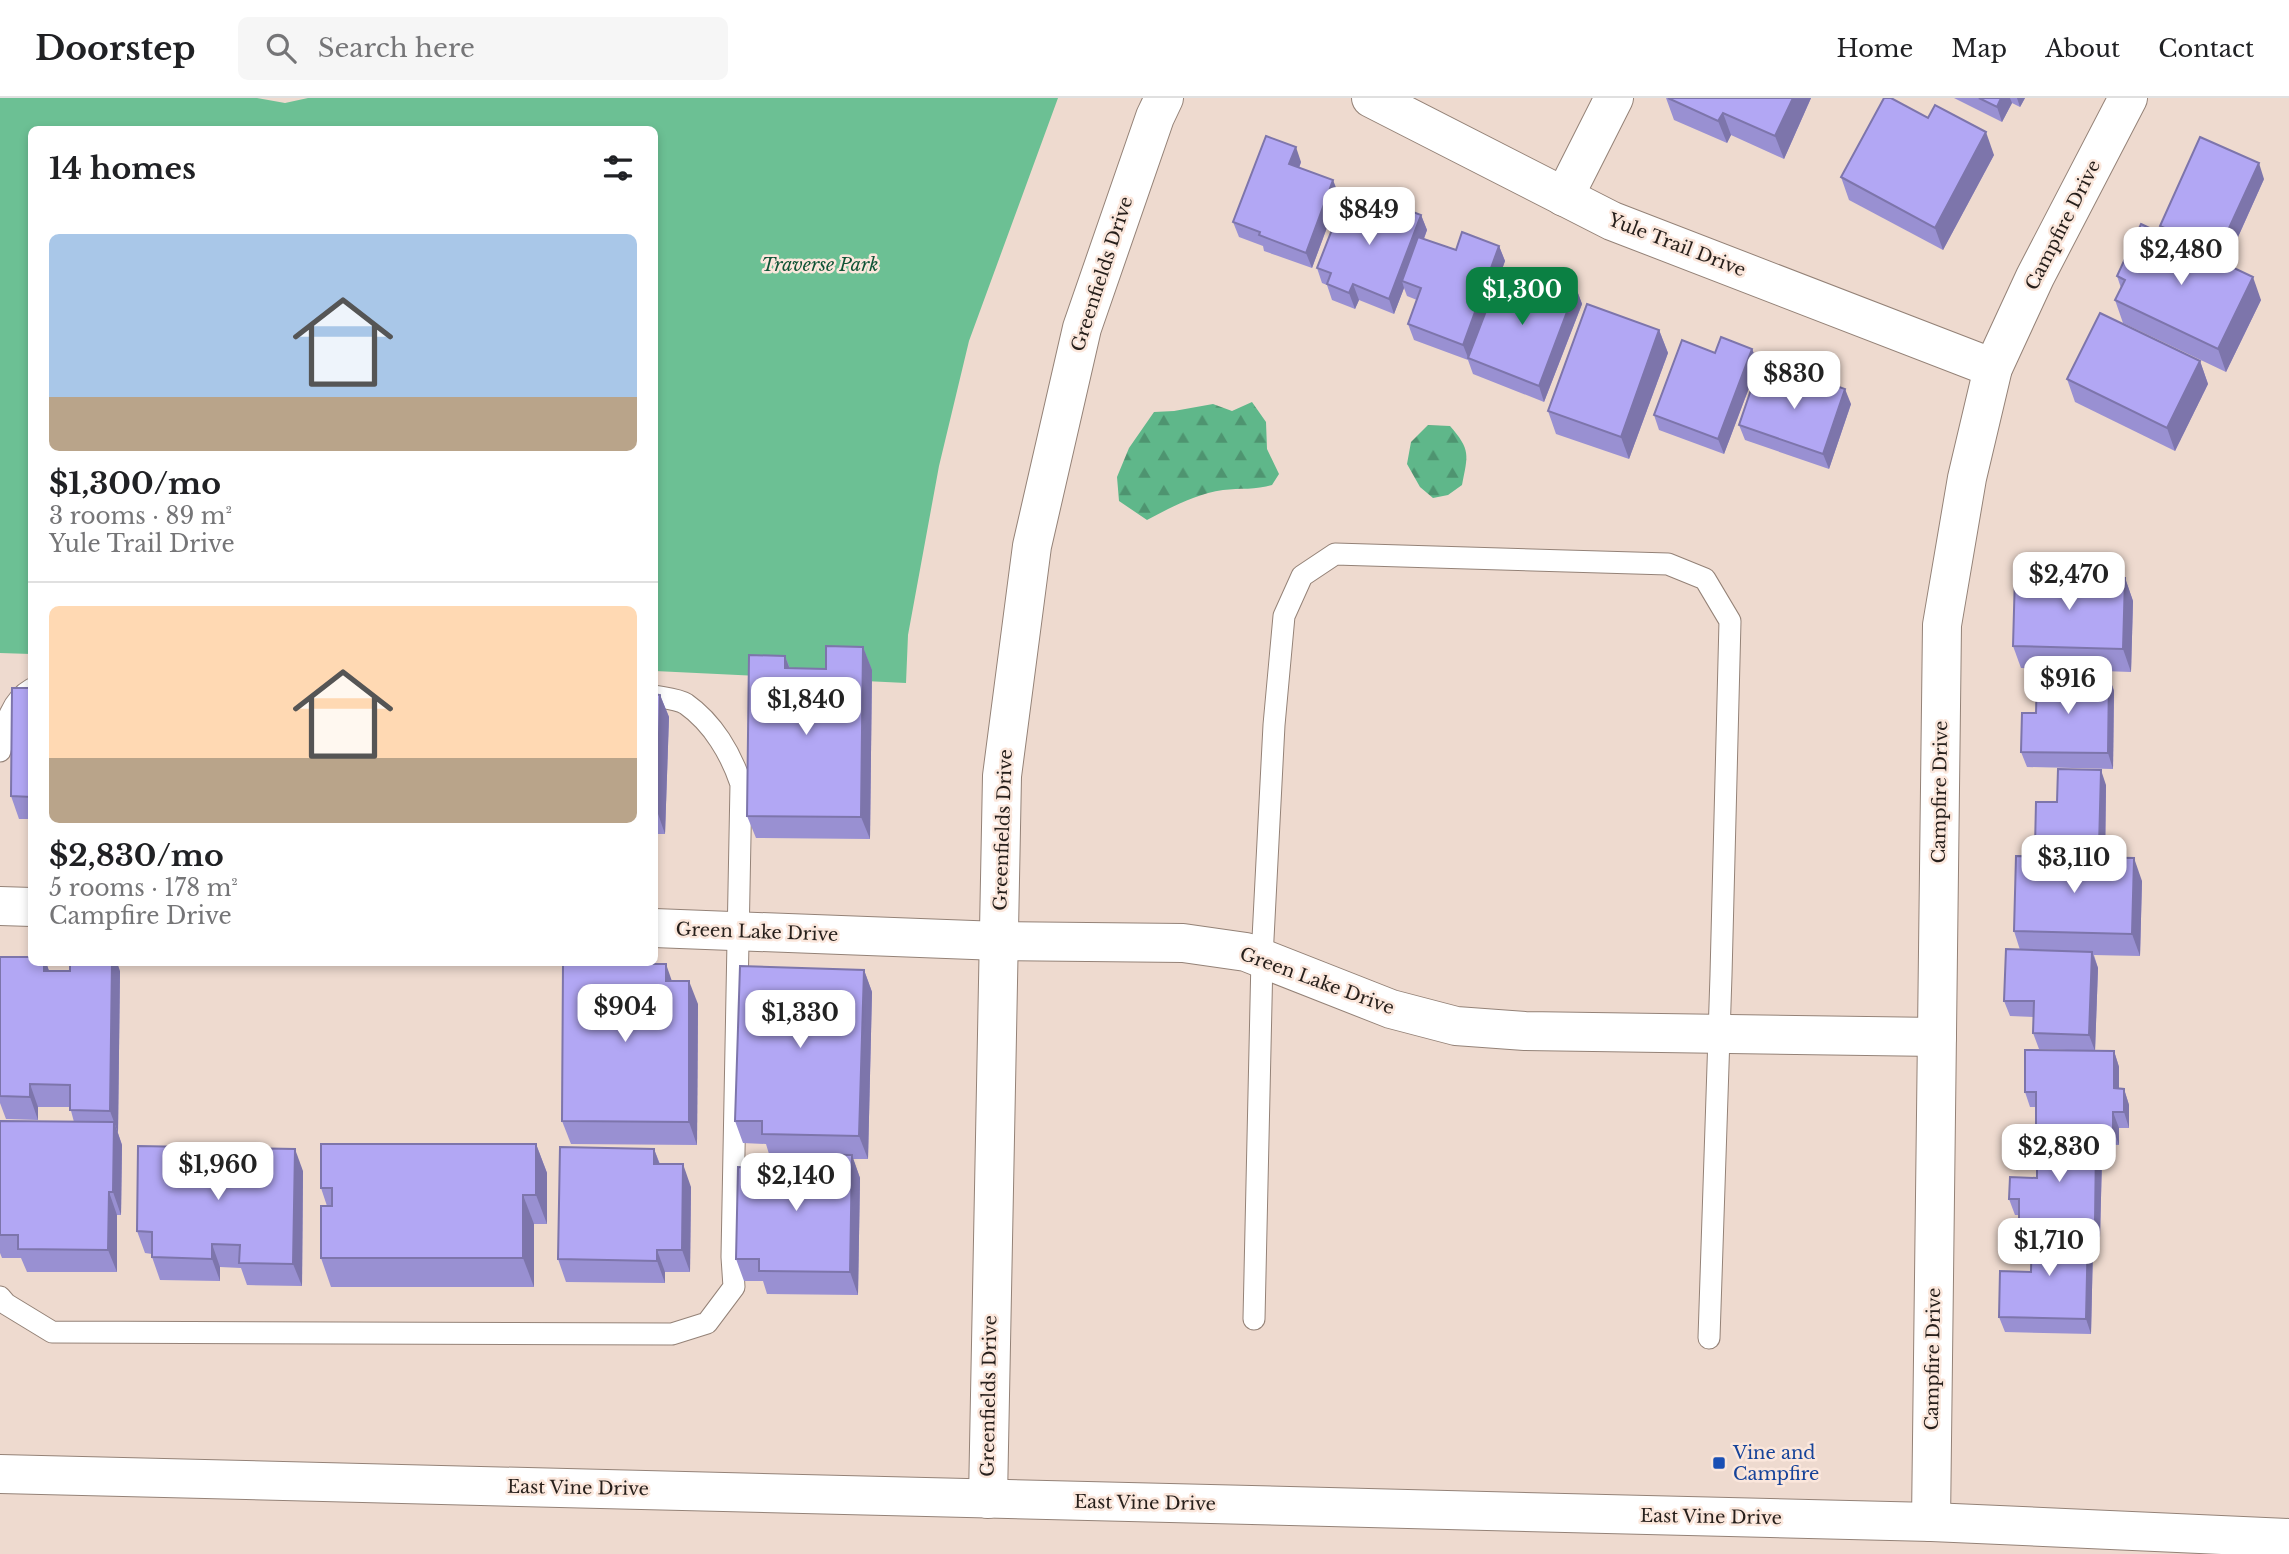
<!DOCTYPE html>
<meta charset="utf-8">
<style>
body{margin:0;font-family:"Libre Baskerville",serif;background:#f6f6f6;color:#202124;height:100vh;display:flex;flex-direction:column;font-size:26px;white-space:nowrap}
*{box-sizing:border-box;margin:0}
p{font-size:23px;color:#757577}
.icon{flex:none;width:38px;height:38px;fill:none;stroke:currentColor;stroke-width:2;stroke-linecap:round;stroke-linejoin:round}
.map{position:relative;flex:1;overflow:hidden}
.drawer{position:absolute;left:28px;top:28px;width:630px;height:840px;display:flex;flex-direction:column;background:#fff;border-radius:10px;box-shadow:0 4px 10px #0003}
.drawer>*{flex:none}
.price{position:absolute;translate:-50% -60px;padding:0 16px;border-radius:14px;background:#fff;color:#222;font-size:23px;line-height:46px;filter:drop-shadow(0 2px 4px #0008)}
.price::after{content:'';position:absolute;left:50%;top:42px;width:21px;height:16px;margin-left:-10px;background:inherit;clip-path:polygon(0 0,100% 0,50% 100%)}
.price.on{background:#0b8043;color:#fff}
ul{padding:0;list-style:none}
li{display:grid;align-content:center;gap:14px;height:371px;padding:0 21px}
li+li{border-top:2px solid #e0e0e0}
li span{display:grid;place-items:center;height:217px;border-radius:10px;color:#555}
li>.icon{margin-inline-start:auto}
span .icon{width:126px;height:126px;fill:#fffc;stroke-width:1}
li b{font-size:30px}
h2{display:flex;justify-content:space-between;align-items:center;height:84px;padding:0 21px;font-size:30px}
header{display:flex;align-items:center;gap:42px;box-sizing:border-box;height:98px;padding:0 35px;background:#fff;border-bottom:2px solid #e0e0e0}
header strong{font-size:33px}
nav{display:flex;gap:38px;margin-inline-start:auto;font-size:24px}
.search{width:490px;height:63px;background:#f6f6f6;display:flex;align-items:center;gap:18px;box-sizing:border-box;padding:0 24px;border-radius:10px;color:#757577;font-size:26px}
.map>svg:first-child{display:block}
.forest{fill:url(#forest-firs)}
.park{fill:#6cc094}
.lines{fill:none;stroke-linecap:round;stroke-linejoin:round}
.service-casing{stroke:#948277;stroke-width:23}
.minor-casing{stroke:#948277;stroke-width:40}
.tertiary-casing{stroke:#948277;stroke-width:40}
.service{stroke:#fff;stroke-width:21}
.minor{stroke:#fff;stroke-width:38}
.tertiary{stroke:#fff;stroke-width:38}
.wall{fill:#9990d2}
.shaded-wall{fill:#7d75ab}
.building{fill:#b2a7f4;stroke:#7d75ab;stroke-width:2}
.transit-dot{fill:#1a4fb4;stroke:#fbe7dc;stroke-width:2.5}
.labels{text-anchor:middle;stroke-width:5;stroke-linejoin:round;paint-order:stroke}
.street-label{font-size:18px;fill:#261f1b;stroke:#fbe7dc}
.park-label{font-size:18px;font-style:italic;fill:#0f5436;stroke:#fbe7dc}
.transit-label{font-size:18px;fill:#164399;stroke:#fbe7dc;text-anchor:start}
</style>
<header>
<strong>Doorstep</strong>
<div class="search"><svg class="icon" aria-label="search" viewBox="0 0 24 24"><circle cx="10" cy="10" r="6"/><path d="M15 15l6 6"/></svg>Search here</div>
<nav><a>Home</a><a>Map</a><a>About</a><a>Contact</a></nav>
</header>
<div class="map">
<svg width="2289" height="1456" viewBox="0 0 2289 1456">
<defs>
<pattern id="forest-firs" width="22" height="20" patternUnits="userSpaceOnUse" patternTransform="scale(1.75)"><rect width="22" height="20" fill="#5fb78a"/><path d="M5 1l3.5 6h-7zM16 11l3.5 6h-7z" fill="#4e9470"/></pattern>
</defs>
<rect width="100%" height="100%" fill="#eedacf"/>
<g class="forest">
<path d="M1252,304l14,20 1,27 12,25 -7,11c-16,5 -32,3 -49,5 -27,4 -52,17 -76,30l-28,-19 -2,-24 12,-29 25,-36 20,-1 39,-7 19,7z"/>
<path d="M1428,327l22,1c21,24 18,29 12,59l-14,10 -15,3 -13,-11 -13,-23 4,-22z"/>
</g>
<polygon class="park" points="0,0 257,0 285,5 308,0 1058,0 969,243 939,368 908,537 906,585 655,573 654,32 32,32 31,556 0,555"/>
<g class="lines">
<g class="service-casing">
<g id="service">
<path d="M0,653c5,-23 9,-49 32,-62"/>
<path d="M0,1199l6,7 46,28 620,2 35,-11 27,-36 -2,-30 9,-473c-10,-30 -28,-61 -55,-80 -8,-5 -22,-6 -32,-8"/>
<polyline points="1254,1221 1262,860 1274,627 1284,518 1302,478 1335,456 1668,466 1705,481 1730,523 1721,877 1709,1240"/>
</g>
</g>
<g class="minor-casing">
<g id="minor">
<polyline points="1371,0 1612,123 1993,270"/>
<polyline points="1564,99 1614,0"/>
<polyline points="0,808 32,809"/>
<polyline points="654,830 999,843 1183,845 1246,854 1391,911 1456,928 1525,933 1937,939"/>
<polyline points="988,1401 1002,678 1032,448 1082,230 1155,19 1164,0"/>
<polyline points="1931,1424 1942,527 1967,380 1993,270 2035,179 2128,0"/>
</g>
</g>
<g class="tertiary-casing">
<polyline id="tertiary" points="0,1376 1931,1424 2289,1440"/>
</g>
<use href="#service" class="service"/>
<use href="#minor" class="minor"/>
<use href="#tertiary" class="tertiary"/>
</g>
<g class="wall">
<polygon points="1666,0 1811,0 1784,61 1731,37 1727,45 1674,22"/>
<polygon points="1954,0 2025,0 2020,9 2012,5 2002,24"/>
<polygon points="1928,20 1994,57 1943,152 1849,102 1841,79"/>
<polygon points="1301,64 1299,70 1339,97 1312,170 1264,153 1263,148 1239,139 1233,124"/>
<polygon points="2264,81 2226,166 2261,202 2226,274 2123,225 2115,202 2121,190 2117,178 2163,137 2160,128"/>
<polygon points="1406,109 1407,111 1421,117 1427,132 1424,141 1456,152 1499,148 1505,163 1501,174 1542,190 1576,190 1582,206 1544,304 1473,276 1468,262 1414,242 1408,226 1417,202 1407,198 1404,190 1394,216 1359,202 1355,211 1332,202 1327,187 1322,185 1317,170 1378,114"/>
<polygon points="1659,232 1668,255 1629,361 1556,336 1548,313"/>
<polygon points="1752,251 1758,266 1724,356 1659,332 1654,317"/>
<polygon points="2200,263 2208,286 2175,353 2075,304 2067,281"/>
<polygon points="1794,293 1851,306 1829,371 1745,342 1739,327"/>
<polygon points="2125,480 2133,503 2131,574 2021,570 2013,548"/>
<polygon points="863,549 872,572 870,741 756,740 747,718 785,558 790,570 826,571"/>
<polygon points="2109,578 2114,593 2113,671 2027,669 2021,654 2036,615"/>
<polygon points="32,590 32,721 19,721 11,698"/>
<polygon points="654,596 660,597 669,619 665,736 654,736"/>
<polygon points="2106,687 2105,760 2142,783 2140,858 2094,857 2098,870 2095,953 2039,951 2033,935 2034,919 2010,918 2004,903 2020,852 2014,833 2039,758 2035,748 2057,704"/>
<polygon points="0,859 32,864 46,864 49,873 120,873 118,1035 122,1047 121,1117 117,1117 117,1174 27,1174 21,1160 2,1160 0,1155 0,1023 74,1024 70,1009 38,1009 38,1022 6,1021 0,1005"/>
<polygon points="864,872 872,894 868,1061 853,1061 860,1080 858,1197 767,1196 763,1183 744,1183 736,1161 769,1056 766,1046 743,1045 735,1023"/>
<polygon points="698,906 697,1047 571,1046 562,1023"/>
<polygon points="2114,953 2119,969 2119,991 2124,991 2129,1007 2129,1030 2119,1030 2119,1047 2097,1046 2102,1060 2100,1139 2090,1139 2093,1148 2091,1236 2005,1234 1999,1219 2031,1174 2032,1138 2025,1138 2019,1122 2019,1117 2015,1117 2009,1101 2037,1080 2041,1044 2036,1031 2036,1009 2030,1009 2025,994"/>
<polygon points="536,1046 547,1075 547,1126 534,1126 534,1189 331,1189 321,1160 327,1108 321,1090"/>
<polygon points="654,1051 660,1066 691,1089 690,1174 665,1174 665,1185 566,1184 558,1161"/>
<polygon points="303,1073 302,1188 247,1187 241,1170 220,1169 220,1183 160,1182 152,1159 152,1156 145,1155 137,1133"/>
</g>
<g class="shaded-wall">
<polygon points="1793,0 1811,0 1784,61 1775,38"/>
<polygon points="2001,0 2010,0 2012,5 2002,24 1997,9"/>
<polygon points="2017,0 2025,0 2020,9"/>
<polygon points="1723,15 1731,37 1727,45 1718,23"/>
<polygon points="1986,34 1994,57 1943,152 1935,130"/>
<polygon points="1296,49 1301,64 1295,81 1289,66"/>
<polygon points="2259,65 2264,81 2224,170 2218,154"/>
<polygon points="1333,82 1339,97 1312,170 1306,155"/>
<polygon points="1421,117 1427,132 1407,185 1402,183 1404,190 1394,216 1389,201"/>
<polygon points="1499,148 1505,163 1469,262 1463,247"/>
<polygon points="2253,179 2261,202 2226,274 2218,251"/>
<polygon points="1353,186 1359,202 1355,211 1349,195"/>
<polygon points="1576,190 1582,206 1544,304 1539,288"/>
<polygon points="1659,232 1668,255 1629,361 1621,339"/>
<polygon points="1752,251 1758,266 1724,356 1718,341"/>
<polygon points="2200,263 2208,286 2175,353 2167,330"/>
<polygon points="1845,291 1851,306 1829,371 1823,356"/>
<polygon points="2125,480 2133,503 2131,574 2123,551"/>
<polygon points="863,549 872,572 870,741 861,719"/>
<polygon points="785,558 793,580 785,570"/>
<polygon points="2109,578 2114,593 2113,671 2108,655"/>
<polygon points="660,597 669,619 665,736 657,713"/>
<polygon points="2101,672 2106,687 2105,765 2099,749"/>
<polygon points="2134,760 2142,783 2140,858 2132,836"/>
<polygon points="2092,854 2098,870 2095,953 2089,937"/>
<polygon points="44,864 46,864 52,882 44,873"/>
<polygon points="112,864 117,864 120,873 118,1035 110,1013"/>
<polygon points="666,866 674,889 666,883"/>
<polygon points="864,872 872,894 868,1061 859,1038"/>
<polygon points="689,883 698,906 697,1047 689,1024"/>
<polygon points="2114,953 2119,969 2119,1006 2114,990"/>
<polygon points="30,986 38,1009 38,1022 30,999"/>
<polygon points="2124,991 2129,1007 2129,1030 2124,1014"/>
<polygon points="2113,1014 2119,1030 2119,1047 2113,1031"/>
<polygon points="114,1024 122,1047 121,1117 113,1094"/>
<polygon points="2096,1045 2102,1060 2100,1139 2095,1124"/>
<polygon points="536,1046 547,1075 547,1126 536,1097"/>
<polygon points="295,1051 303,1073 302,1188 293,1166"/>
<polygon points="654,1051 662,1073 654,1066"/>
<polygon points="852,1057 860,1080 858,1197 850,1174"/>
<polygon points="683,1066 691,1089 690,1174 682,1152"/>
<polygon points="109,1094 117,1117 117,1174 108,1152"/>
<polygon points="523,1097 534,1126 534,1189 523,1160"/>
<polygon points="2088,1132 2093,1148 2091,1236 2086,1221"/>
<polygon points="212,1146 220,1169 220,1183 212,1161"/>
<polygon points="657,1152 665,1174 665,1185 657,1163"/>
</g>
<g class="building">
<polygon points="1668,0 1793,0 1775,38 1723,15 1718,23"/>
<polygon points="1884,0 1891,0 1928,20 1935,7 1986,34 1935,130 1841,79"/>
<polygon points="1979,0 2001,0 1997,9"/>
<polygon points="1266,38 1296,49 1289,66 1333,82 1306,155 1259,137 1260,134 1233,124"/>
<polygon points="2200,39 2259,65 2218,154 2160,128"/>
<polygon points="1383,100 1406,109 1405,111 1421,117 1389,201 1353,186 1349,195 1327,186 1331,175 1317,170 1344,101 1378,114"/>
<polygon points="2141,126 2253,179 2218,251 2115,202 2125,182 2117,178"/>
<polygon points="1462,134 1499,148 1463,247 1408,226 1421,190 1402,183 1418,139 1456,152"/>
<polygon points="1501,174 1542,190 1546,179 1576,190 1539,288 1468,260"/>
<polygon points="1587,206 1659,232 1621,339 1548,313"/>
<polygon points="2100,215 2200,263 2167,330 2067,281"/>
<polygon points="1721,239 1752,251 1718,341 1654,317 1682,242 1715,255"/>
<polygon points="1800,275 1845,291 1823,356 1739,327 1755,280 1794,293"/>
<polygon points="2015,477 2125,480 2123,551 2013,548"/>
<polygon points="826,548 863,549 861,719 747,718 749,557 785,558 785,570 826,571"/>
<polygon points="2037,576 2109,578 2108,655 2021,654 2022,615 2036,615"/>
<polygon points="12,590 32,590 32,699 11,698"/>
<polygon points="654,596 660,597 657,713 654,713"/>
<polygon points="2058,671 2101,672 2099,749 2035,748 2036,704 2057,704"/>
<polygon points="2016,758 2134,760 2132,836 2014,833"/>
<polygon points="2006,851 2092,854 2089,937 2033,935 2034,903 2004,903"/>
<polygon points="0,859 32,859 32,864 44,864 44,873 70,873 70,864 112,864 110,1013 70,1012 70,987 30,986 30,999 0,998"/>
<polygon points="563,866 666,866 666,883 689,883 689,1024 562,1023"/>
<polygon points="740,868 864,872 859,1038 762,1036 762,1023 735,1023"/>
<polygon points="2025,952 2114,953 2114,990 2124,991 2124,1014 2113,1014 2113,1031 2036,1031 2036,994 2025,994"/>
<polygon points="0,1023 114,1024 113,1094 109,1094 108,1152 18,1151 18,1137 0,1137"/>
<polygon points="2037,1044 2096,1045 2095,1124 2019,1122 2019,1101 2009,1101 2010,1079 2037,1080"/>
<polygon points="321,1046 536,1046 536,1097 523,1097 523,1160 321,1160 321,1108 332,1108 332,1090 321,1090"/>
<polygon points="138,1048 295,1051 293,1166 239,1165 240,1147 212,1146 212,1161 152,1159 152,1134 137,1133"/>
<polygon points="560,1049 654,1051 654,1066 683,1066 682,1152 657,1152 657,1163 558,1161"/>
<polygon points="765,1056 852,1057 850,1174 759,1173 759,1161 736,1161 738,1069 764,1070"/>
<polygon points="2032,1131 2088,1132 2086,1221 1999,1219 2000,1173 2031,1174"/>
</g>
<rect class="transit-dot" x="1712" y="1358" width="14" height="14" rx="3.5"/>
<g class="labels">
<g class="street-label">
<text transform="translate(2063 127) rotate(-63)" y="6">Campfire Drive</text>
<text transform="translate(1677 147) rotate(21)" y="6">Yule Trail Drive</text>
<text transform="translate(1102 176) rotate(-72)" y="6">Greenfields Drive</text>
<text transform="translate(1940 694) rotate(-89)" y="6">Campfire Drive</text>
<text transform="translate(1003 732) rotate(-88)" y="6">Greenfields Drive</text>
<text transform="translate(757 834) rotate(2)" y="6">Green Lake Drive</text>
<text transform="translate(1317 883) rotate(20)" y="6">Green Lake Drive</text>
<text transform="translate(1933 1261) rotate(-89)" y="6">Campfire Drive</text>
<text transform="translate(989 1298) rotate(-89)" y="6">Greenfields Drive</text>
<text transform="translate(578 1390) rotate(1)" y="6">East Vine Drive</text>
<text transform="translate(1145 1405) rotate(1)" y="6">East Vine Drive</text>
<text transform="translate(1711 1419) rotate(1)" y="6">East Vine Drive</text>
</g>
<g class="park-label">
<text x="820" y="173">Traverse Park</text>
</g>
<g class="transit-label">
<text x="1733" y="1361">Vine and<tspan x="1733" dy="21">Campfire</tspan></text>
</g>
</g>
</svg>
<b class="price" style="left:1369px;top:149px">$849</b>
<b class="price" style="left:2181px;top:189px">$2,480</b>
<b class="price on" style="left:1522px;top:229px">$1,300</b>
<b class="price" style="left:1794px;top:313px">$830</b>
<b class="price" style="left:2069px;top:514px">$2,470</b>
<b class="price" style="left:2068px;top:618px">$916</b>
<b class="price" style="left:806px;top:639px">$1,840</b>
<b class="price" style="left:2074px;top:797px">$3,110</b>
<b class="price" style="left:625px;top:946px">$904</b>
<b class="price" style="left:800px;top:952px">$1,330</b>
<b class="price" style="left:2059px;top:1086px">$2,830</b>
<b class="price" style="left:218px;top:1104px">$1,960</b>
<b class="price" style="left:796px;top:1115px">$2,140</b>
<b class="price" style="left:2049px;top:1180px">$1,710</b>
<section class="drawer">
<h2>14 homes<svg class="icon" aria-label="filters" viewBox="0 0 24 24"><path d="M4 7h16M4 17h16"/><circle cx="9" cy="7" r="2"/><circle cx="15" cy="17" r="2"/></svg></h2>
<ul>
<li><span style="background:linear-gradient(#a9c7e8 75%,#b9a48a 0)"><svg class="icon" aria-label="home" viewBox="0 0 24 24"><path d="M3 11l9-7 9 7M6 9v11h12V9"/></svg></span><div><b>$1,300/mo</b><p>3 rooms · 89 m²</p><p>Yule Trail Drive</p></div></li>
<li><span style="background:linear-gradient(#ffd9b3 70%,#b9a48a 0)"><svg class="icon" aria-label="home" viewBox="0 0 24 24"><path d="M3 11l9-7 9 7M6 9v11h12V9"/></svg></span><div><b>$2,830/mo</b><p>5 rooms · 178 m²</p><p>Campfire Drive</p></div></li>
</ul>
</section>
</div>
